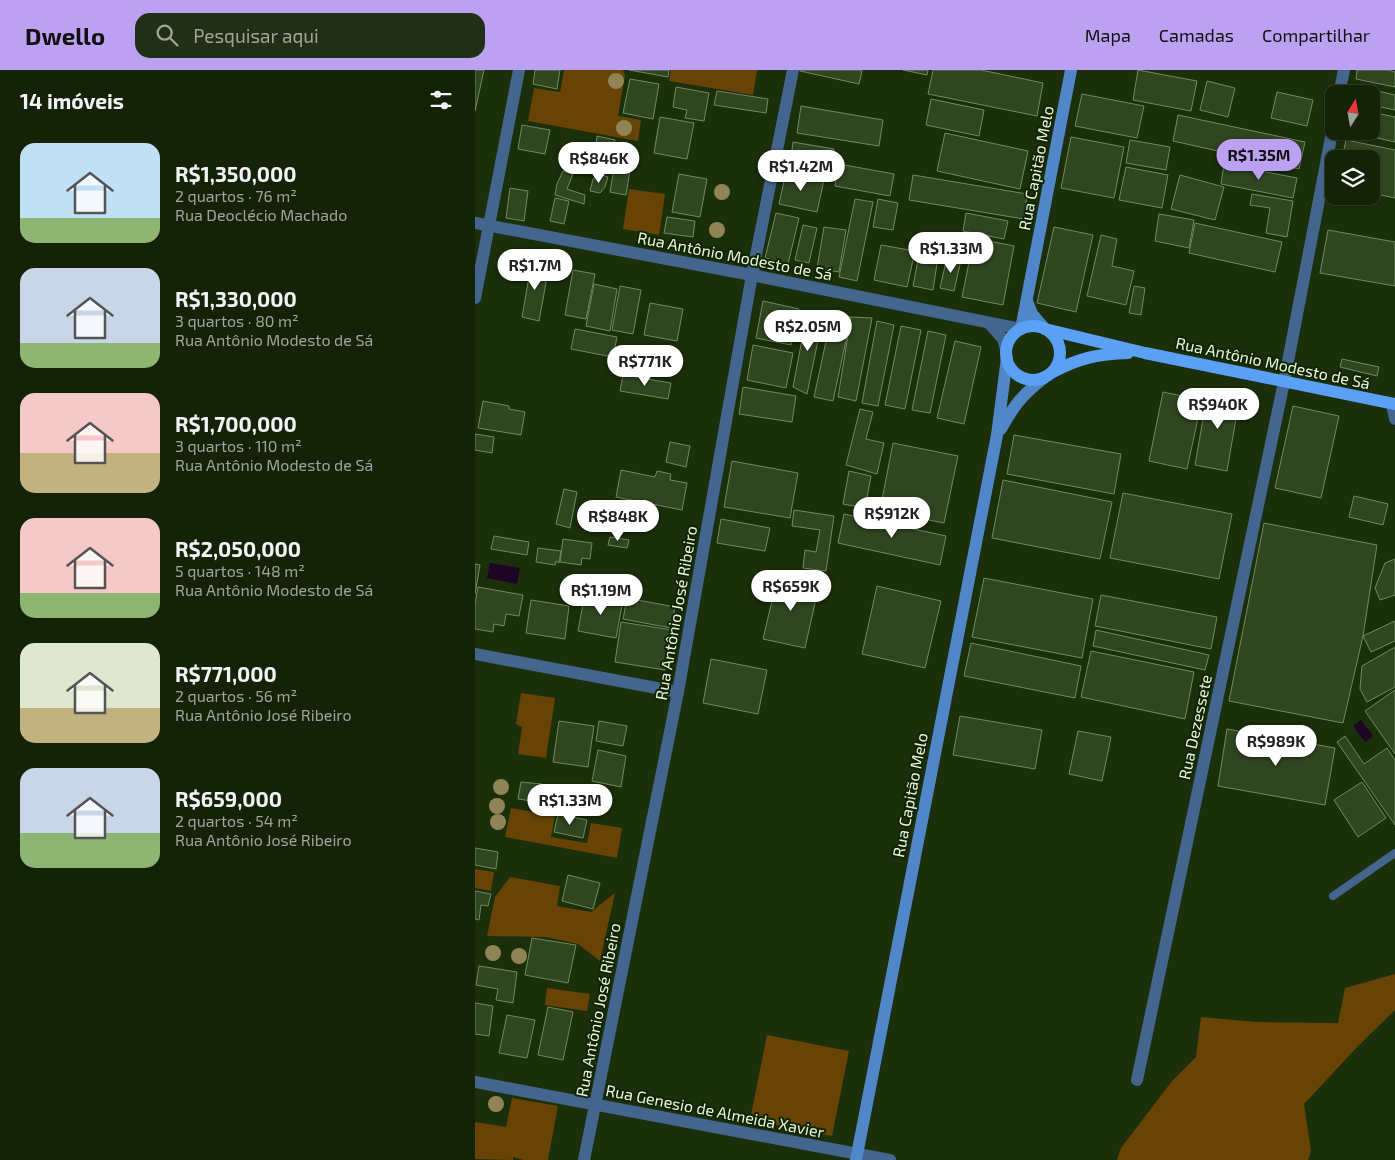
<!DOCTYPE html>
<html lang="pt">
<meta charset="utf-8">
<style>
body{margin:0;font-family:"Exo 2",sans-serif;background:#212f16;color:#f1f3f6;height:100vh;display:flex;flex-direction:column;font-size:19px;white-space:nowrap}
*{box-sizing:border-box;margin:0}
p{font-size:16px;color:#9da49c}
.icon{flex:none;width:28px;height:28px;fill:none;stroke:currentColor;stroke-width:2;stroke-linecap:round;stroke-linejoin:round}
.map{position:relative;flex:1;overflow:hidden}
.side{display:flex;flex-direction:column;background:#142308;width:475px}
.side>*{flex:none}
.needle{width:32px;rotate:11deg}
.buttons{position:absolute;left:850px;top:15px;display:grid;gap:10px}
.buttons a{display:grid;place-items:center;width:55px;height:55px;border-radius:10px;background:#142308;box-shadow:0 1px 4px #0004,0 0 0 1px #334029;font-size:25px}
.price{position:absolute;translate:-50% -42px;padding:0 11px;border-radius:18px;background:#fff;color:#222;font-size:16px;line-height:32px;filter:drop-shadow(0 1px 2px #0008)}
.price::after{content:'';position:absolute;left:50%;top:30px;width:15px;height:11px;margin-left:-8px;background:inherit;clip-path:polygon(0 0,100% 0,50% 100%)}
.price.active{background:#bca0f2;color:#111}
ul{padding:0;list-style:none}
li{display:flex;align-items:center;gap:15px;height:125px;padding:0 20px}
li span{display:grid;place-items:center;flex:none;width:140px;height:100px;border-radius:15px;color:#555}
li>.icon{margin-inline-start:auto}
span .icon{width:60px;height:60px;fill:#fffc;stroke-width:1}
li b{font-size:21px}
h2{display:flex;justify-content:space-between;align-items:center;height:60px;padding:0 20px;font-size:21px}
header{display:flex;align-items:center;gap:30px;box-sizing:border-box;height:70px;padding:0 25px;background:#bca0f2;color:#111}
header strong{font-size:24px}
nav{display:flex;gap:28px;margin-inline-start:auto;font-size:18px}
.search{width:350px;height:45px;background:#212f16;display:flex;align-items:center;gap:12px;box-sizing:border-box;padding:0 18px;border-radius:15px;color:#9da49c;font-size:19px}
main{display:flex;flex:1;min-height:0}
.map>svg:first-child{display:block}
.green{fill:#674405}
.water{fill:#1c0525}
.building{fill:#304621;stroke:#718a62}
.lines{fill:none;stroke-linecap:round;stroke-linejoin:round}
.lane{stroke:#44668e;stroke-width:8}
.street{stroke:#44668e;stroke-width:12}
.secondary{stroke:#5187c9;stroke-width:12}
.primary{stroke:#5aa1f6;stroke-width:12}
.tree{fill:#908457}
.labels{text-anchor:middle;stroke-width:4;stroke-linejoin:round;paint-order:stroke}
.street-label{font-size:16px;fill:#e8f6e0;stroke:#112502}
</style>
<header>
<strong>Dwello</strong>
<div class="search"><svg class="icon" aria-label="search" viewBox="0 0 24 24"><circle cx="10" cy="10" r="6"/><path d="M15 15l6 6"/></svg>Pesquisar aqui</div>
<nav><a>Mapa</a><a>Camadas</a><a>Compartilhar</a></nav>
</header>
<main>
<section class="side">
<h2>14 imóveis<svg class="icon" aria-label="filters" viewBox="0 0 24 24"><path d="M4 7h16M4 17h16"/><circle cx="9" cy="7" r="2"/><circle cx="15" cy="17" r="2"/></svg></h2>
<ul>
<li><span style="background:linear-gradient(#bfe0f5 75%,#8fb573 0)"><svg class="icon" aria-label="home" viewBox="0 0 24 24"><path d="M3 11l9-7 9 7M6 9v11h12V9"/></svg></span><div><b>R$1,350,000</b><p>2 quartos · 76 m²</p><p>Rua Deoclécio Machado</p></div></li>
<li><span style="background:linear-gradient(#c9d6e8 75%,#8fb573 0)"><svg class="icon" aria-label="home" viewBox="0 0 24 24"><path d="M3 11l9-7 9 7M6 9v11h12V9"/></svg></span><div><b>R$1,330,000</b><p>3 quartos · 80 m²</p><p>Rua Antônio Modesto de Sá</p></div></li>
<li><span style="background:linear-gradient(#f6c9c9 60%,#c2b280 0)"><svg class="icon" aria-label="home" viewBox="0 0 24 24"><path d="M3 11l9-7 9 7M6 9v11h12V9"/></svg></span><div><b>R$1,700,000</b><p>3 quartos · 110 m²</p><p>Rua Antônio Modesto de Sá</p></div></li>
<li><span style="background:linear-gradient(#f6c9c9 75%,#8fb573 0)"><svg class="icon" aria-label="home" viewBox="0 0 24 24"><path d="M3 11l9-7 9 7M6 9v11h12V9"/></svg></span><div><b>R$2,050,000</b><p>5 quartos · 148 m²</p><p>Rua Antônio Modesto de Sá</p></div></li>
<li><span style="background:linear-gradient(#dfe7d0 65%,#c2b280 0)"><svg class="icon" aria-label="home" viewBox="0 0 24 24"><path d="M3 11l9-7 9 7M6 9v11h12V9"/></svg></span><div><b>R$771,000</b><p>2 quartos · 56 m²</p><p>Rua Antônio José Ribeiro</p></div></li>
<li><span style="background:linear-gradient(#c9d6e8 65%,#8fb573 0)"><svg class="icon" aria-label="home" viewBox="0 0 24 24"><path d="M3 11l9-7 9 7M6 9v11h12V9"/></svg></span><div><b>R$659,000</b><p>2 quartos · 54 m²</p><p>Rua Antônio José Ribeiro</p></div></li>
</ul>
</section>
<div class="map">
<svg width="920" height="1090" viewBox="0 0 920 1090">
<rect width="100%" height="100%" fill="#1a2f0a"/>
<g class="green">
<polygon points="89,0 148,0 150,5 143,46 166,50 163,71 53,51 59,18 85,22"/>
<polygon points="196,0 282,0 278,25 194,11"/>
<polygon points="154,119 190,124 184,165 148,159"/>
<polygon points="46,623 80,628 71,688 43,684 47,657 41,654"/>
<polygon points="36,738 80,746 76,767 112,773 116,753 147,758 142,788 30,767"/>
<polygon points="0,799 19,802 16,821 0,818"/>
<polygon points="35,807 85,816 82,836 116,842 140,823 125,891 103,874 71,867 12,866 20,827"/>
<polygon points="920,904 920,940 883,976 829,1034 836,1081 833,1090 642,1090 646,1078 697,1011 721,987 726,947 780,952 863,953 870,918"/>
<polygon points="72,918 115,924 112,941 70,935"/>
<polygon points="292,965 374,981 357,1066 275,1050"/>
<polygon points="37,1028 83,1036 73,1090 48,1090 38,1087 38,1090 0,1089 0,1052 31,1057"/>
</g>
<g class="water">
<polygon points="15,493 45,498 42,514 12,508"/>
<polygon points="886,650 898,666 890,672 878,656"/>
</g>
<g class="building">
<polygon points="0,0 9,0 0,41"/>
<polygon points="60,0 85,0 82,19 58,14"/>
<polygon points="154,0 194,0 193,7"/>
<polygon points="325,0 384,0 387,1 384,14 325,1"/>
<polygon points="428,0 453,0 452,5"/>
<polygon points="458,0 506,0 568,13 562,46 453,24"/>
<polygon points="663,0 722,11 716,41 658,30"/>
<polygon points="882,0 913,0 920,2 920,17 881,9"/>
<polygon points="155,9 184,14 178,49 148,43"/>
<polygon points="732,11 760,18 753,47 725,40"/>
<polygon points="882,16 920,25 920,40 896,35 896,24 881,24"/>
<polygon points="201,17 234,23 229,51 210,48 212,40 198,37"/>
<polygon points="242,21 293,29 291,43 239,35"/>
<polygon points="802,22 838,30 832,56 796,48"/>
<polygon points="607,24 669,36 662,68 600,56"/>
<polygon points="456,29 509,40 504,66 451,55"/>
<polygon points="326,36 408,50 404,76 322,63"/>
<polygon points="896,42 920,47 920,72 871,61 896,61"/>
<polygon points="703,45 830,72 824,99 698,71"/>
<polygon points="185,47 219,53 212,89 179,83"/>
<polygon points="47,55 75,60 70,84 43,79"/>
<polygon points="470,63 553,81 545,119 462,101"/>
<polygon points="122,66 140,70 137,85 120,82"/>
<polygon points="596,67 649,77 639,128 586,118"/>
<polygon points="655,70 695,77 691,100 651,93"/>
<polygon points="871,70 920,80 920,128 896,123 896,89 867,89"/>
<polygon points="318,72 359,79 356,96 316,88"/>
<polygon points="112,85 132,88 130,101 110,98"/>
<polygon points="140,92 156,94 151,125 135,122"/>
<polygon points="364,94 419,104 415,126 360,116"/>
<polygon points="749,94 822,108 818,128 746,114"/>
<polygon points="651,97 693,105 687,138 644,130"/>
<polygon points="88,101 98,104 92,119 110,125 109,134 80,125 82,114"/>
<polygon points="311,102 349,110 342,142 304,134"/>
<polygon points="124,104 133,107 130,117 125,123 115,121 118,109"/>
<polygon points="204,104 232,109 225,147 197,142"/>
<polygon points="438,105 552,124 549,149 434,130"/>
<polygon points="705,105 749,117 740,150 696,139"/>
<polygon points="35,118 53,121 49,151 31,148"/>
<polygon points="777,124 818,131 812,167 791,163 795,138 775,135"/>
<polygon points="80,128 94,131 89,154 75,151"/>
<polygon points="380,129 398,132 382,211 364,207"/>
<polygon points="403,129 423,133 418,160 398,157"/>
<polygon points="301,143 324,148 313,194 290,188"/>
<polygon points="491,143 533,151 529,169 488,161"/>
<polygon points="684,144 719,150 714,178 680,171"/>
<polygon points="192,147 220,151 218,167 189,163"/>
<polygon points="720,153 807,172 800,202 714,183"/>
<polygon points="328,155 342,158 334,193 320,190"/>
<polygon points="349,157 371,160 364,202 342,198"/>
<polygon points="579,157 618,165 601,242 562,233"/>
<polygon points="853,160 920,172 920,216 845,203"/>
<polygon points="626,165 642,169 637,196 659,201 651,235 612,226"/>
<polygon points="499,168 539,176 528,235 487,227"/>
<polygon points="406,175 440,181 432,217 399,210"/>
<polygon points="444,184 463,187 458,220 438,216"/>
<polygon points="472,187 486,190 479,221 465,218"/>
<polygon points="53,192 74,196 64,251 47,247 55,201 51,200"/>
<polygon points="98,200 120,204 111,249 90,245"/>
<polygon points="119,214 142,219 135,261 111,256"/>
<polygon points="145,216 166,220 158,264 137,260"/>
<polygon points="659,216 670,218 666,245 654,243"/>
<polygon points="288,231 324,239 316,275 281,268"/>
<polygon points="175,233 208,239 202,271 169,265"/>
<polygon points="332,243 348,246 332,324 318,317"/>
<polygon points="357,243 376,247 358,331 339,327"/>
<polygon points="376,247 397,248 381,331 363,327"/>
<polygon points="402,251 419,255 403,336 387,333"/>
<polygon points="426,256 446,260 430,339 410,335"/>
<polygon points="100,259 142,267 138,287 96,279"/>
<polygon points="453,261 471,265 455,343 437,340"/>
<polygon points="480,271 506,277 489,354 462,348"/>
<polygon points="278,275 318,283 311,318 272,310"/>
<polygon points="867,289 904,297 902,306 865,297"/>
<polygon points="148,305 196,313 193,329 145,321"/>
<polygon points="268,317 321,326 317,352 264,344"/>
<polygon points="733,320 765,325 752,401 720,395"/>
<polygon points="688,322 727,330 712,399 674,391"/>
<polygon points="8,331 34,336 34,339 50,342 46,365 3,358"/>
<polygon points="818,336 864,346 846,428 800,418"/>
<polygon points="385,339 398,342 391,369 409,373 402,404 371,395"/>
<polygon points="0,364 19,367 17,383 0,380"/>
<polygon points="539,365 646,384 639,424 532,404"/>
<polygon points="195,372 215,376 211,397 191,392"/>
<polygon points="418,373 483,386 469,453 405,440"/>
<polygon points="257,391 323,403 315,448 249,437"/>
<polygon points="146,400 180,407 182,401 196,404 195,410 212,413 207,440 141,427"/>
<polygon points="374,401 396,406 390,438 368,434"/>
<polygon points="528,410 637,432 625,489 517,468"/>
<polygon points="89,419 102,422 95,458 81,454"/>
<polygon points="648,423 757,444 744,509 635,488"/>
<polygon points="879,426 913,434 908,455 874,447"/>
<polygon points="319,440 359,446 351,501 328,498 330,480 341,482 345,460 317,456"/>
<polygon points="369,444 471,466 465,495 363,473"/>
<polygon points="246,449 295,458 290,481 242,473"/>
<polygon points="789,453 902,475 888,566 868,653 754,631"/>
<polygon points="19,466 54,472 52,485 16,479"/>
<polygon points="135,467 154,470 152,478 133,475"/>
<polygon points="88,469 117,473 115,489 107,488 106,495 85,492"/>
<polygon points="63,478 86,481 84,493 81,491 80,495 61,492"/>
<polygon points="920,489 920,525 905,530 900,518 910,493"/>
<polygon points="0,494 5,495 0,524"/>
<polygon points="303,505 344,515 330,578 288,569"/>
<polygon points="509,508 618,529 607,588 497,567"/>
<polygon points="402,516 466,531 450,598 387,584"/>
<polygon points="3,517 48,525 44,546 31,544 29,556 19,554 18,562 0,559 0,534"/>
<polygon points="110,523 148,530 141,568 103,561"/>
<polygon points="626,525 742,547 736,579 620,556"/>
<polygon points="152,528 200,537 196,558 148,549"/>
<polygon points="56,530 94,536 90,569 51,563"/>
<polygon points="920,551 920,571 896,582 888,566"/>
<polygon points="146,552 197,560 190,600 140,592"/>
<polygon points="621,560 734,585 730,600 618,576"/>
<polygon points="496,573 606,596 600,628 489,606"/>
<polygon points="920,577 920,617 892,632 885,619 887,596"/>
<polygon points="616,581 719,602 710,649 606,627"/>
<polygon points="236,589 292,600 283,644 228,633"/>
<polygon points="920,620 920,684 890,641"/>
<polygon points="485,646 567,660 560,699 478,685"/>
<polygon points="84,651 119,656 113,697 78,692"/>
<polygon points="124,651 152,656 148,676 121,671"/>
<polygon points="752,659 860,678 850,735 743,716"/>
<polygon points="603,661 636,667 627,711 594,704"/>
<polygon points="870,666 889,694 912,678 920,690 920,755 862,672"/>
<polygon points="123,680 151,686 146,717 117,711"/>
<polygon points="46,712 67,714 64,732 43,729"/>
<polygon points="887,712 911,748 883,767 859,730"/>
<polygon points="83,744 112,750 108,768 79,762"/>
<polygon points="0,778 23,782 21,799 0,795"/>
<polygon points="93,805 125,813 118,839 87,831"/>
<polygon points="0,821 16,824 13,836 6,835 4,850 0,849"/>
<polygon points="57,868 101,875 93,913 50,905"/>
<polygon points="4,896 42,902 38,933 21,930 23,919 1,915"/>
<polygon points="0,933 18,936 14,966 0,964"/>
<polygon points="73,937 98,942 88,990 63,985"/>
<polygon points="32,945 60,950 52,988 24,983"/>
</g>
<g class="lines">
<polyline class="lane" points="858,826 920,783"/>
<g class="street">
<polyline points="864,24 869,0"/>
<polyline points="0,153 277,205 546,259"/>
<polyline points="0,228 44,0"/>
<polyline points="514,253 528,269 531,279"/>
<polyline points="917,334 920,349"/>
<polyline points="0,584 203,622"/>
<polyline points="662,1010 809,312 859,52"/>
<polyline points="0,1012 415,1090"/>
<polyline points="109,1090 203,622 277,205 318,0"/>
</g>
<g class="secondary">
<polyline points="552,231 557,244 570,259"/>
<polyline points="546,259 596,0"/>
<path d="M526,359c13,-24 22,-35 44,-52"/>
<polyline points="381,1090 522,365 532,288"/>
</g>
<g class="primary">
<circle cx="558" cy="283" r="27"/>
<polyline points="570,259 670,283 920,334"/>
<path d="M578,302c26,-14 45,-18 75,-19"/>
</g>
</g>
<g class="tree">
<circle cx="141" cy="11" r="8"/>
<circle cx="149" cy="58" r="8"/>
<circle cx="247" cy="122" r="8"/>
<circle cx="242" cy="160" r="8"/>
<circle cx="26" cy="717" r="8"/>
<circle cx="22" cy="736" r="8"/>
<circle cx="23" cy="752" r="8"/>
<circle cx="18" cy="883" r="8"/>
<circle cx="44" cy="886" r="8"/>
<circle cx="21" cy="1034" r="8"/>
</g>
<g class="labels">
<g class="street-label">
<text transform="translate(561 98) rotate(-79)" y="6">Rua Capitão Melo</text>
<text transform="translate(260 186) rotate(11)" y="6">Rua Antônio Modesto de Sá</text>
<text transform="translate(798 293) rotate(12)" y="6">Rua Antônio Modesto de Sá</text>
<text transform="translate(201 543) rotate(-80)" y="6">Rua Antônio José Ribeiro</text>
<text transform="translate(720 657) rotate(-78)" y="6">Rua Dezessete</text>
<text transform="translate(435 725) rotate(-79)" y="6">Rua Capitão Melo</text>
<text transform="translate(123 940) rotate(-79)" y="6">Rua Antônio José Ribeiro</text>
<text transform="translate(240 1041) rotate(11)" y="6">Rua Genesio de Almeida Xavier</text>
</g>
</g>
</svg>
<div class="buttons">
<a><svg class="needle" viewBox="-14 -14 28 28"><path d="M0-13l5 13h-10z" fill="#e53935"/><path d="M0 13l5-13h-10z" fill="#9da49c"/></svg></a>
<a><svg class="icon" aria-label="layers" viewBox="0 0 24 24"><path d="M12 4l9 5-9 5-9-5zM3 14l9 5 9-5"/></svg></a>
</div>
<b class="price active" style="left:784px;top:111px">R$1.35M</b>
<b class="price" style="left:124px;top:114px">R$846K</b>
<b class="price" style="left:326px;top:122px">R$1.42M</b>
<b class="price" style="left:476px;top:204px">R$1.33M</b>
<b class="price" style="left:60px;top:221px">R$1.7M</b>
<b class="price" style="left:333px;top:282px">R$2.05M</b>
<b class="price" style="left:170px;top:317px">R$771K</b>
<b class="price" style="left:743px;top:360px">R$940K</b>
<b class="price" style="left:417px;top:469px">R$912K</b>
<b class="price" style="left:143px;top:472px">R$848K</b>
<b class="price" style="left:316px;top:542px">R$659K</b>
<b class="price" style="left:126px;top:546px">R$1.19M</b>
<b class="price" style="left:801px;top:697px">R$989K</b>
<b class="price" style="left:95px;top:756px">R$1.33M</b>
</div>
</main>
